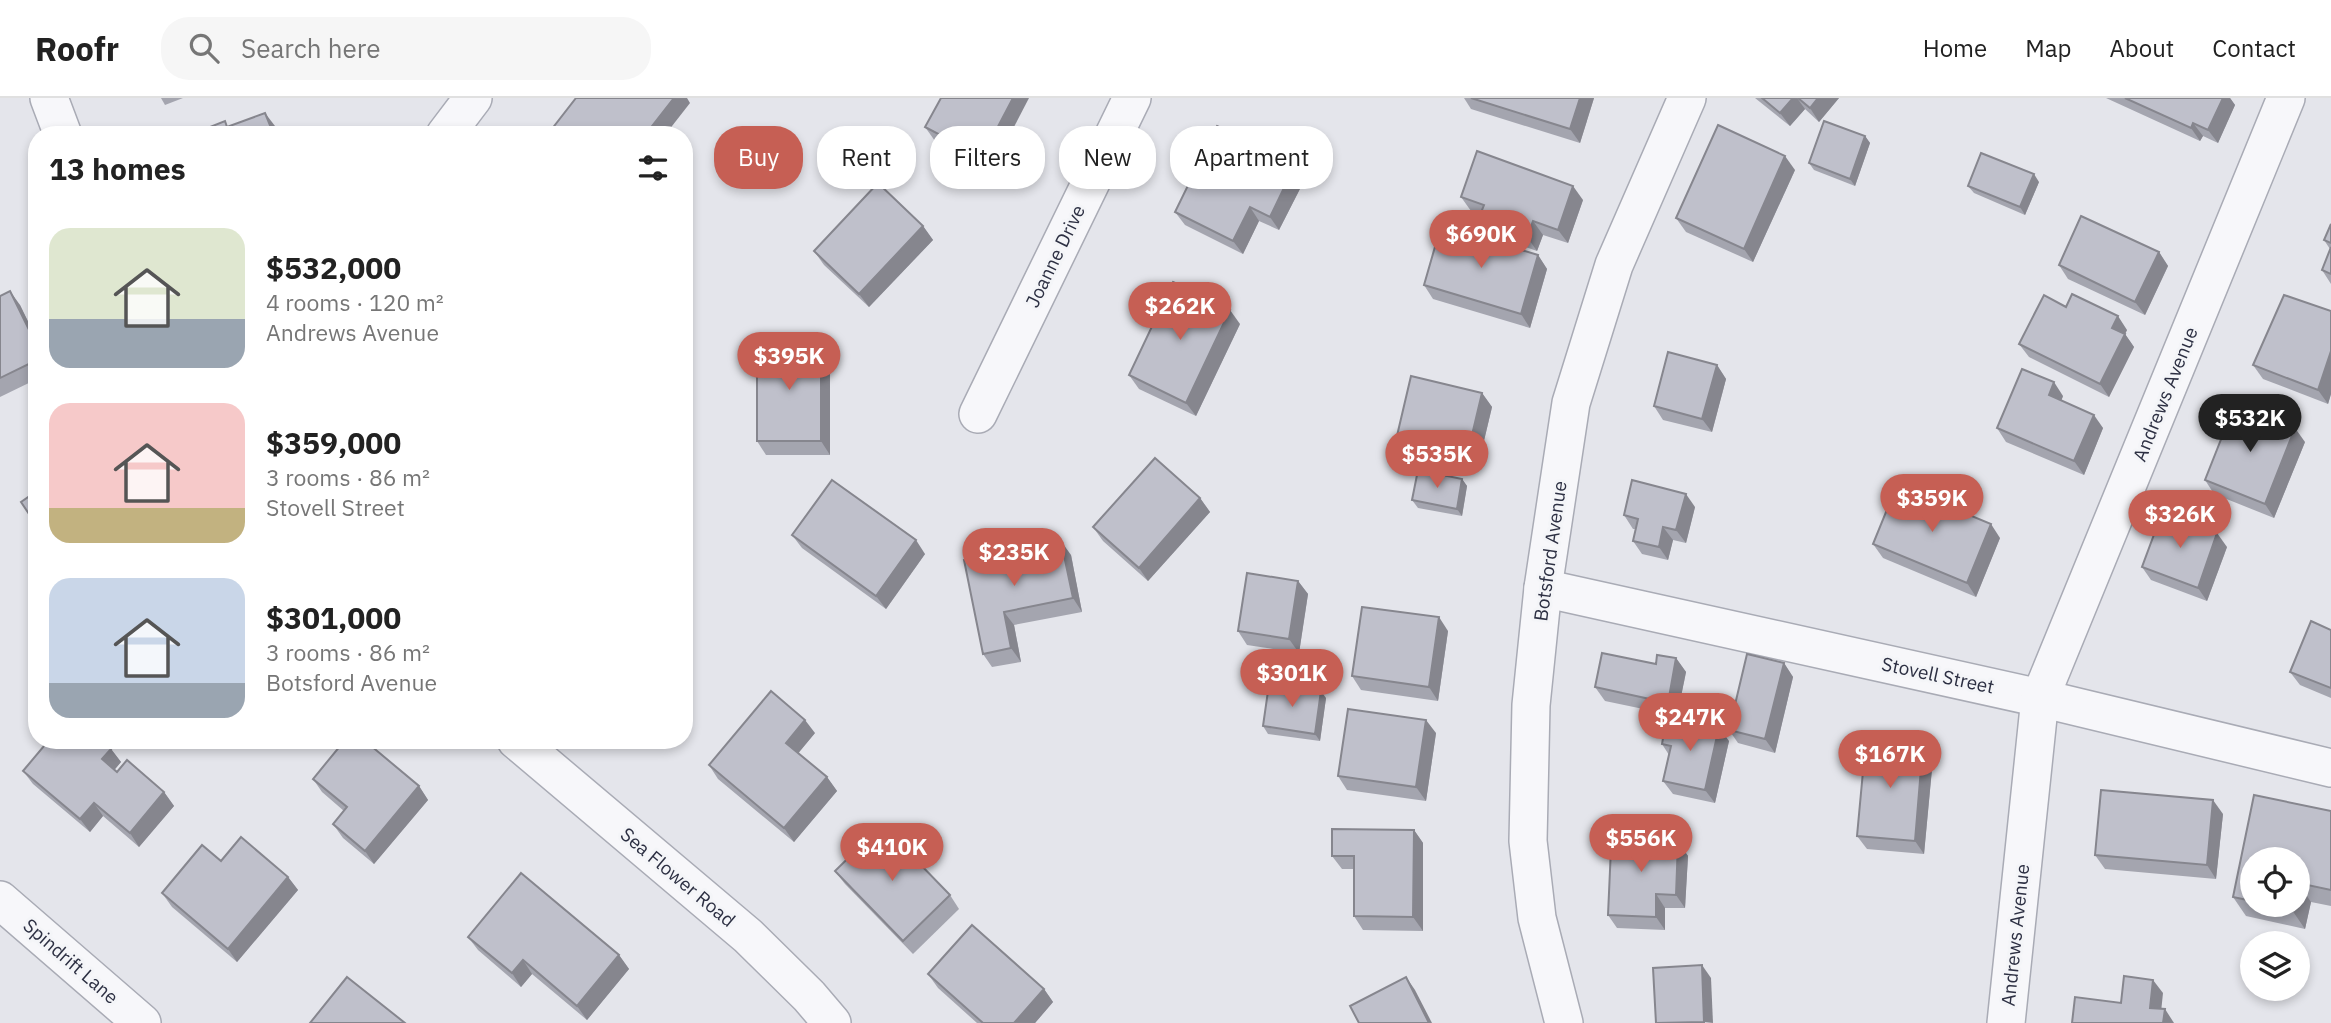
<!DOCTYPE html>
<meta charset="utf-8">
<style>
body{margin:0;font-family:"IBM Plex Sans",sans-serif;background:#f6f6f6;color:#222;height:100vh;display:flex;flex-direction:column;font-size:26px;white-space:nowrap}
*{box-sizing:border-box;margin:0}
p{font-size:23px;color:#767676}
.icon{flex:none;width:38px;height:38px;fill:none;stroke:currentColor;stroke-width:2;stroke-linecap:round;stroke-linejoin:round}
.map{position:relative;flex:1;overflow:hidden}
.side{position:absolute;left:28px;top:28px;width:665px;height:623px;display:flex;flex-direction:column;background:#fff;border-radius:28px;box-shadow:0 4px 10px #0003}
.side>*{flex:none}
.hud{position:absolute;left:714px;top:28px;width:665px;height:63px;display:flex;gap:14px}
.tools{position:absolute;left:2240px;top:749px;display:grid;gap:14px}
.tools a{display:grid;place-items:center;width:70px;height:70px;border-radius:50%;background:#fff;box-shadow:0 4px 10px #0003;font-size:35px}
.price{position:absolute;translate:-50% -60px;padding:0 16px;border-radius:24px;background:#c65f54;color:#fff;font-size:23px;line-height:46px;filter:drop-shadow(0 2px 4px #0008)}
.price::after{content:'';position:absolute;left:50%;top:42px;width:21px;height:16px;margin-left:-10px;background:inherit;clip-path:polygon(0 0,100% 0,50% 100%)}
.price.current{background:#222;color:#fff}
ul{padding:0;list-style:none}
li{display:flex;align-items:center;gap:21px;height:175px;padding:0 21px}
li span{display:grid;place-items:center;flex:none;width:196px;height:140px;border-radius:21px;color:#555}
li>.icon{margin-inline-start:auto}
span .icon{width:84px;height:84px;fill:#fffc;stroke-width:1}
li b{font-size:30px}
h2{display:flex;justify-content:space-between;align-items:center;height:84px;padding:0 21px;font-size:30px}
.chip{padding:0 24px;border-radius:28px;background:#fff;box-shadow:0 4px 10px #0003;font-size:24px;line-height:63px}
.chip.current{background:#c65f54;color:#fff}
header{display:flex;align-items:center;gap:42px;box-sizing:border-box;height:98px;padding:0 35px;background:#fff;border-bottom:2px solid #e0e0e0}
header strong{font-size:33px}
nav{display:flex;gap:38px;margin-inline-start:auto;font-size:24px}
.search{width:490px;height:63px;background:#f6f6f6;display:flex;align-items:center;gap:18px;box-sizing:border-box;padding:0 24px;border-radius:28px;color:#767676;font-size:26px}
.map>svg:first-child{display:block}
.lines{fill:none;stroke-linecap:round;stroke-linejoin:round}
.street-casing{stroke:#a9abb5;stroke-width:40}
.street{stroke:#f7f7fa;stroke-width:37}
.wall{fill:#a4a5af;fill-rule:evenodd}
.shaded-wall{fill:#86868e}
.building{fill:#bfc0cb;stroke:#86868e;stroke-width:2}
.labels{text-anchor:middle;stroke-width:6;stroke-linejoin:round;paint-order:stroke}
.street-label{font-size:19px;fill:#2d3043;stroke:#f4f5f8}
</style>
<header>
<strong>Roofr</strong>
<div class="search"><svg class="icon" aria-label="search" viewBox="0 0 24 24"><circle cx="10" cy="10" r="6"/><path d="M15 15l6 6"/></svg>Search here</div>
<nav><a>Home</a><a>Map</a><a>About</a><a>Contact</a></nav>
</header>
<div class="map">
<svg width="2331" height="925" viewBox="0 0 2331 925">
<rect width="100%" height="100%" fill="#e4e5eb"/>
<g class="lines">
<g class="street-casing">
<g id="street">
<polyline points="49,0 63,37"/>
<polyline points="445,37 473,0"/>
<polyline points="978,316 1132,0"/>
<polyline points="1543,490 2040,600 2331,670"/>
<polyline points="516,642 748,838 809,898 832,925"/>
<polyline points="0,802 142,925"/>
<polyline points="1564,925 1537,820 1528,743 1531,607 1543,490 1571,305 1614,167 1687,0"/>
<polyline points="2006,925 2040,600 2286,0"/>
</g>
</g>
<use href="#street" class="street"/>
</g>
<g class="wall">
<polygon points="161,0 183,0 165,7"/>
<polygon points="941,0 991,73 935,43 925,29"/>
<polygon points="1464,0 1594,0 1580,45 1471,11"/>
<polygon points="1755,0 1839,0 1819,24 1805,11 1790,28"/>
<polygon points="2106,0 2230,0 2235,7 2218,45 2203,38 2200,43"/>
<polygon points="1865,38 1870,45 1855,88 1814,72 1809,65"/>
<polygon points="1295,67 1305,81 1279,132 1259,123 1243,156 1185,127 1175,114"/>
<polygon points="1795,72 1753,164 1686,134 1676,120"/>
<polygon points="2039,84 2025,117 1974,95 1968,88"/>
<polygon points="1461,99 1583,102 1568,145 1543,137 1537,153 1488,136 1478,122 1481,116 1471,113"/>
<polygon points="2331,126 2331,186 2322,172 2330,151 2324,142"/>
<polygon points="923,128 933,142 869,209 824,167 814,153"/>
<polygon points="2159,154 2168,168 2145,217 2068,181 2059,167"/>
<polygon points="1538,157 1547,171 1530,230 1433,201 1424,187"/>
<polygon points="0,198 20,207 37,242 37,281 0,299"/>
<polygon points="2066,209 2127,232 2125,236 2134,249 2109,299 2029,259 2019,246"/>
<polygon points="2331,213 2331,296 2328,306 2263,281 2253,267"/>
<polygon points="1240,226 1196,318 1139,291 1129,277"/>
<polygon points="830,258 830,357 766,357 757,343"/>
<polygon points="1717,267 1726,281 1712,334 1663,322 1654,308"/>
<polygon points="1482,295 1492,309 1477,372 1406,356 1396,342"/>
<polygon points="2063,298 2061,303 2103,330 2084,377 2006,344 1997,330"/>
<polygon points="2305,344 2274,420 2214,396 2205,382"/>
<polygon points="1462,381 1467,388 1462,418 1418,410 1412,402"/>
<polygon points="1200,400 1210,414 1148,483 1103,443 1093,429"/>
<polygon points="1695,409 1686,445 1673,442 1668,462 1642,456 1633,443 1636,431 1633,431 1624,417"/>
<polygon points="792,437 925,456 886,511 802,450"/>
<polygon points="2000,440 1976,499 1883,460 1873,446"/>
<polygon points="2227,449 2207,503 2151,482 2142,469"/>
<polygon points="1071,457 1082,514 1014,527 1021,564 992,569 983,556 964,462"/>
<polygon points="1298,483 1308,496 1299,555 1247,547 1238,533"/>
<polygon points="2331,532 2331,600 2300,587 2290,574"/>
<polygon points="1448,533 1438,603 1361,592 1352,578"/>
<polygon points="1676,560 1686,574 1677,618 1605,603 1595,589 1656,566"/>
<polygon points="1784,565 1793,579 1775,655 1738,645 1729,632"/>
<polygon points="1326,600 1320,643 1268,636 1263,628"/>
<polygon points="815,635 798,655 827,679 837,693 794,744 718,681 709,667"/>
<polygon points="1436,635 1426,703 1347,692 1338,678"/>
<polygon points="1729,643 1715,705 1673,696 1663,683 1669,657 1662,646"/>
<polygon points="1923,646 1933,660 1924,756 1867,751 1857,738"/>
<polygon points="111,651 121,664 114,671 117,674 164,694 174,708 139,749 103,718 90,734 33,686 23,673"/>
<polygon points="313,681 419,688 428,702 374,766 343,740 333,726 344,713 322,694"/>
<path d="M2254,697l77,16v95l-20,-4 -6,27 -59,-13 -13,-19zM2252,761h46v46h-46z"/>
<polygon points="2223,716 2216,781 2105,771 2095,757"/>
<polygon points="1414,732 1423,745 1423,833 1363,832 1354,818 1354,771 1342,771 1332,758"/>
<polygon points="1655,744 1678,744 1688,758 1685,810 1665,810 1665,832 1617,830 1608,817 1616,750"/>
<polygon points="221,763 288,779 298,792 237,864 172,809 162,795"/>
<polygon points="835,773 950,797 959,811 913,856 845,786"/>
<polygon points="468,839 619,857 629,871 587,922 532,876 521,889 478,852"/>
<polygon points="928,876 1044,891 1053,904 1035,925 977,925 938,890"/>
</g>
<g class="shaded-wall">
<polygon points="674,0 687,0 690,5 665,37 645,37"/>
<polygon points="1013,0 1029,0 991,73 982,59"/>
<polygon points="1580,0 1594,0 1580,45 1570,31"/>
<polygon points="1793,0 1797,0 1805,11 1790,28 1780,15"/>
<polygon points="1818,0 1839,0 1819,24 1810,10"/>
<polygon points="2223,0 2230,0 2235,7 2218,45 2208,32"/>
<polygon points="265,15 275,28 278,37 274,37"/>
<polygon points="2193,25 2203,38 2200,43 2191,30"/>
<polygon points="1865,38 1870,45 1855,88 1850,81"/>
<polygon points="1785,58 1795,72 1753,164 1744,151"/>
<polygon points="1295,67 1305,81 1279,132 1270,119"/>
<polygon points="2034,76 2039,84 2025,117 2020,109"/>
<polygon points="1573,88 1583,102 1568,145 1558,132"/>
<polygon points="1250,109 1259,123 1243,156 1233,143"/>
<polygon points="1533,123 1543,137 1537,153 1527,139"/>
<polygon points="923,128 933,142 869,209 859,196"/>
<polygon points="2159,154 2168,168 2145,217 2135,204"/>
<polygon points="1538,157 1547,171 1530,230 1521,216"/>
<polygon points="10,193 20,207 37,242 37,248"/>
<polygon points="1230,212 1240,226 1196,318 1186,305"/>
<polygon points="2118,218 2127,232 2125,236 2134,249 2109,299 2100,286 2112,230"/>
<polygon points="821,245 830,258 830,357 821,343"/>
<polygon points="2331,253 2331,296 2328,306 2318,292"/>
<polygon points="1717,267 1726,281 1712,334 1702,321"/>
<polygon points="2054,284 2063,298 2058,311 2049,297"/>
<polygon points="1482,295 1492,309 1477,372 1467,358"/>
<polygon points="2094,317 2103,330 2084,377 2074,363"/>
<polygon points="2295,330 2305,344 2274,420 2265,406"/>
<polygon points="1462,381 1467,388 1462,418 1457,411"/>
<polygon points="1686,396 1695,409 1686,445 1676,432"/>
<polygon points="1200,400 1210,414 1148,483 1139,470"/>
<polygon points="1991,426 2000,440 1976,499 1967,485"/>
<polygon points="1663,429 1673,442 1668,462 1659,449"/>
<polygon points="2217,435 2227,449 2207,503 2198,490"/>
<polygon points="916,442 925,456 886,511 876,498"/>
<polygon points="1061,443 1071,457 1082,514 1073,500"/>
<polygon points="1298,483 1308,496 1299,555 1289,541"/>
<polygon points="1004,514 1014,527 1021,564 1011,550"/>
<polygon points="1439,519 1448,533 1438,603 1429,589"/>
<polygon points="1676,560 1686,574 1677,618 1668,605"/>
<polygon points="1784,565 1793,579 1775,655 1765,641"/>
<polygon points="684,576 688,582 684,587"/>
<polygon points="1321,593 1326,600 1320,643 1315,636"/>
<polygon points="805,622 815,635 796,658 786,645"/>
<polygon points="1426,622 1436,635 1426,703 1416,689"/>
<polygon points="1719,629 1729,643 1715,705 1705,692"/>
<polygon points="1923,646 1933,660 1924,756 1915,743"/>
<polygon points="111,651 121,664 112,675 102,661"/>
<polygon points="827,679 837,693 794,744 784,730"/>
<polygon points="419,688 428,702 374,766 365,753"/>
<polygon points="164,694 174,708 139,749 130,735"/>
<polygon points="2213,702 2223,716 2216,781 2207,767"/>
<polygon points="94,705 103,718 90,734 80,721"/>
<polygon points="1414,732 1423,745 1423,833 1413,819"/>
<polygon points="1647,732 1657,746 1647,743"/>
<polygon points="1678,744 1688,758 1685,810 1676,797"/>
<polygon points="288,779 298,792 237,864 228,851"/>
<polygon points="2298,785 2311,804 2305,831 2292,812 2293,807 2298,807"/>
<polygon points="1656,796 1665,810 1665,832 1656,819"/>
<polygon points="619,857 629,871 587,922 577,908"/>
<polygon points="523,862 532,876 521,889 512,875"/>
<polygon points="1702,867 1711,880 1713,925 1704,924"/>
<polygon points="1406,879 1415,892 1432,925 1429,925"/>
<polygon points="2153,882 2163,895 2160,924 2150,910"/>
<polygon points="1044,891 1053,904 1035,925 1014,925"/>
<polygon points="2165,911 2174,925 2163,925"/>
</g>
<g class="building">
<polygon points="576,0 674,0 645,37 548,36"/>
<polygon points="941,0 1013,0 982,59 925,29"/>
<polygon points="1471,0 1580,0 1570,31"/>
<polygon points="1762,0 1793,0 1780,15"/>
<polygon points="1798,0 1818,0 1810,10"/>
<polygon points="2125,0 2223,0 2208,32 2193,25 2191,30"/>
<polygon points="265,15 274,37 190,37 225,23 227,29"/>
<polygon points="1824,23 1865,38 1850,81 1809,65"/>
<polygon points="1718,27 1785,58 1744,151 1676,120"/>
<polygon points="1217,28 1295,67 1270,119 1250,109 1233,143 1175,114"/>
<polygon points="1477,53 1573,88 1558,132 1533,123 1527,139 1478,122 1484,107 1461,99"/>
<polygon points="1981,55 2034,76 2020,109 1968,88"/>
<polygon points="878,85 923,128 859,196 814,153"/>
<polygon points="2081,118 2159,154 2135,204 2059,167"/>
<polygon points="2331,126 2331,145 2324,142"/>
<polygon points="1441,128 1538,157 1521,216 1424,187"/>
<polygon points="2331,149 2331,176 2322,172"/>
<polygon points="1173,184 1230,212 1186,305 1129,277"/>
<polygon points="10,193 37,248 37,262 0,280 0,198"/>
<polygon points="2072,196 2118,218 2112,230 2125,236 2100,286 2019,246 2044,197 2066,209"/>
<polygon points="2284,197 2331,213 2331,253 2318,292 2253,267"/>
<polygon points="757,244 821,245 821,343 757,343"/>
<polygon points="1668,254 1717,267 1702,321 1654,308"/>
<polygon points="2022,271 2054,284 2049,297 2094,317 2074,363 1997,330"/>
<polygon points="1411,278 1482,295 1467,358 1396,342"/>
<polygon points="2235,306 2295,330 2265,406 2205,382"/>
<polygon points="1155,360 1200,400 1139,470 1093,429"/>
<polygon points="1418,372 1462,381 1457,411 1412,402"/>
<polygon points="832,382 916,442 876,498 792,437"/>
<polygon points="1632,382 1686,396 1676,432 1663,429 1659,449 1633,443 1638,421 1624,417"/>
<polygon points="1897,387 1991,426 1967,485 1873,446"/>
<polygon points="37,393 37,428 21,404"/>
<polygon points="2162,415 2217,435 2198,490 2142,469"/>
<polygon points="1061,443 1073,500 1004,514 1011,550 983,556 964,462"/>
<polygon points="1247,475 1298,483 1289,541 1238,533"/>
<polygon points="1362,509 1439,519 1429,589 1352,578"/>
<polygon points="2311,523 2331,532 2331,590 2290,574"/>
<polygon points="1602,555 1656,566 1657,557 1676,560 1668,605 1595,589"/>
<polygon points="1747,556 1784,565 1765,641 1729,632"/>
<polygon points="1269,586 1321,593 1315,636 1263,628"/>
<polygon points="771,593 805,622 786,645 827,679 784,730 709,667"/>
<polygon points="1348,611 1426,622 1416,689 1338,678"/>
<polygon points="1678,621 1719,629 1705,692 1663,683 1671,648 1662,646 1665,629 1676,631"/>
<polygon points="1866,641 1923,646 1915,743 1857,738"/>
<polygon points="49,642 102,642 111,651 102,661 117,674 127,662 164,694 130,735 94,705 80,721 23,673"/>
<polygon points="345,642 364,642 419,688 365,753 333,726 347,709 313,681"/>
<polygon points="2101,692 2213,702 2207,767 2095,757"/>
<polygon points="2254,697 2331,713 2331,792 2298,785 2298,761 2252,761 2252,803 2233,799"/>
<polygon points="882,727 950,797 903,843 835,773"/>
<polygon points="1332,731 1414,732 1413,819 1354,818 1354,758 1332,758"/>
<polygon points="1617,731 1647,732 1647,743 1678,744 1676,797 1656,796 1656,819 1608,817 1611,750 1616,750"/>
<polygon points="241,739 288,779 228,851 162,795 202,747 221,763"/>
<polygon points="521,775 619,857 577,908 523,862 512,875 468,839"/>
<polygon points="2268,807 2293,807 2292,812"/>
<polygon points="972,827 1044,891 1014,925 983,925 928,876"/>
<polygon points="1702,867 1704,924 1656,925 1653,870"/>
<polygon points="2124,878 2153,882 2150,910 2165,911 2163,925 2072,925 2075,899 2121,905"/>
<polygon points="347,879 405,925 310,925"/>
<polygon points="1406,879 1429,925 1359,925 1350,908"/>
</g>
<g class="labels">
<g class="street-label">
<text transform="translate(1055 158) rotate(-64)" y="7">Joanne Drive</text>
<text transform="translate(2165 296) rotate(-68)" y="7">Andrews Avenue</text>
<text transform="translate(1550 453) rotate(-82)" y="7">Botsford Avenue</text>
<text transform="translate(1938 577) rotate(12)" y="7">Stovell Street</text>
<text transform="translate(678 779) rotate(40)" y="7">Sea Flower Road</text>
<text transform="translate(2015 837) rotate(-84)" y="7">Andrews Avenue</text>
<text transform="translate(71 863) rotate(41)" y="7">Spindrift Lane</text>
</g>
</g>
</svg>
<div class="tools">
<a><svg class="icon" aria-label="locate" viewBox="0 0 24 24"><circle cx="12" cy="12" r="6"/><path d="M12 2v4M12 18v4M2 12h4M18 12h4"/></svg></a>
<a><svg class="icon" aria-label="layers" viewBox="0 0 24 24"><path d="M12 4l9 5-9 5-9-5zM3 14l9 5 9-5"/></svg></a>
</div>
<b class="price" style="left:1481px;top:172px">$690K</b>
<b class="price" style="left:1180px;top:244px">$262K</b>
<b class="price" style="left:789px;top:294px">$395K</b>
<b class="price current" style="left:2250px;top:356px">$532K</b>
<b class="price" style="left:1437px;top:392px">$535K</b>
<b class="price" style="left:1932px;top:436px">$359K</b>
<b class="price" style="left:2180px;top:452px">$326K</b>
<b class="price" style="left:1014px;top:490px">$235K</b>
<b class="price" style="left:1292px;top:611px">$301K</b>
<b class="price" style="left:1690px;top:655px">$247K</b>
<b class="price" style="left:1890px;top:692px">$167K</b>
<b class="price" style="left:1641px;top:776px">$556K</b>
<b class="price" style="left:892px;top:785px">$410K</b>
<div class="hud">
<a class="chip current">Buy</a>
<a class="chip">Rent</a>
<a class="chip">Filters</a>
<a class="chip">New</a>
<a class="chip">Apartment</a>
</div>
<section class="side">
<h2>13 homes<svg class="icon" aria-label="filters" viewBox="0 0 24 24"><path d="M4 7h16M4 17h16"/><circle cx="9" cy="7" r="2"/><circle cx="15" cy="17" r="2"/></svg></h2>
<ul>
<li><span style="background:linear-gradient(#dfe7d0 65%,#9aa5b1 0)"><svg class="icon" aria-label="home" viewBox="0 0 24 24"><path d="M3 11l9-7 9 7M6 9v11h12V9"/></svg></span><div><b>$532,000</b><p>4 rooms · 120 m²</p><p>Andrews Avenue</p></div></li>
<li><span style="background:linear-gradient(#f6c9c9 75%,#c2b280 0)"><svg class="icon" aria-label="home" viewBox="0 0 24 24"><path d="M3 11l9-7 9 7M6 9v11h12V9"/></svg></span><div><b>$359,000</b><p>3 rooms · 86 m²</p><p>Stovell Street</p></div></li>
<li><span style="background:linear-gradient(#c9d6e8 75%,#9aa5b1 0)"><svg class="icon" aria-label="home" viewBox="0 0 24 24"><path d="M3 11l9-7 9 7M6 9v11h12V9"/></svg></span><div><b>$301,000</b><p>3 rooms · 86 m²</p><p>Botsford Avenue</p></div></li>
</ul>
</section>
</div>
